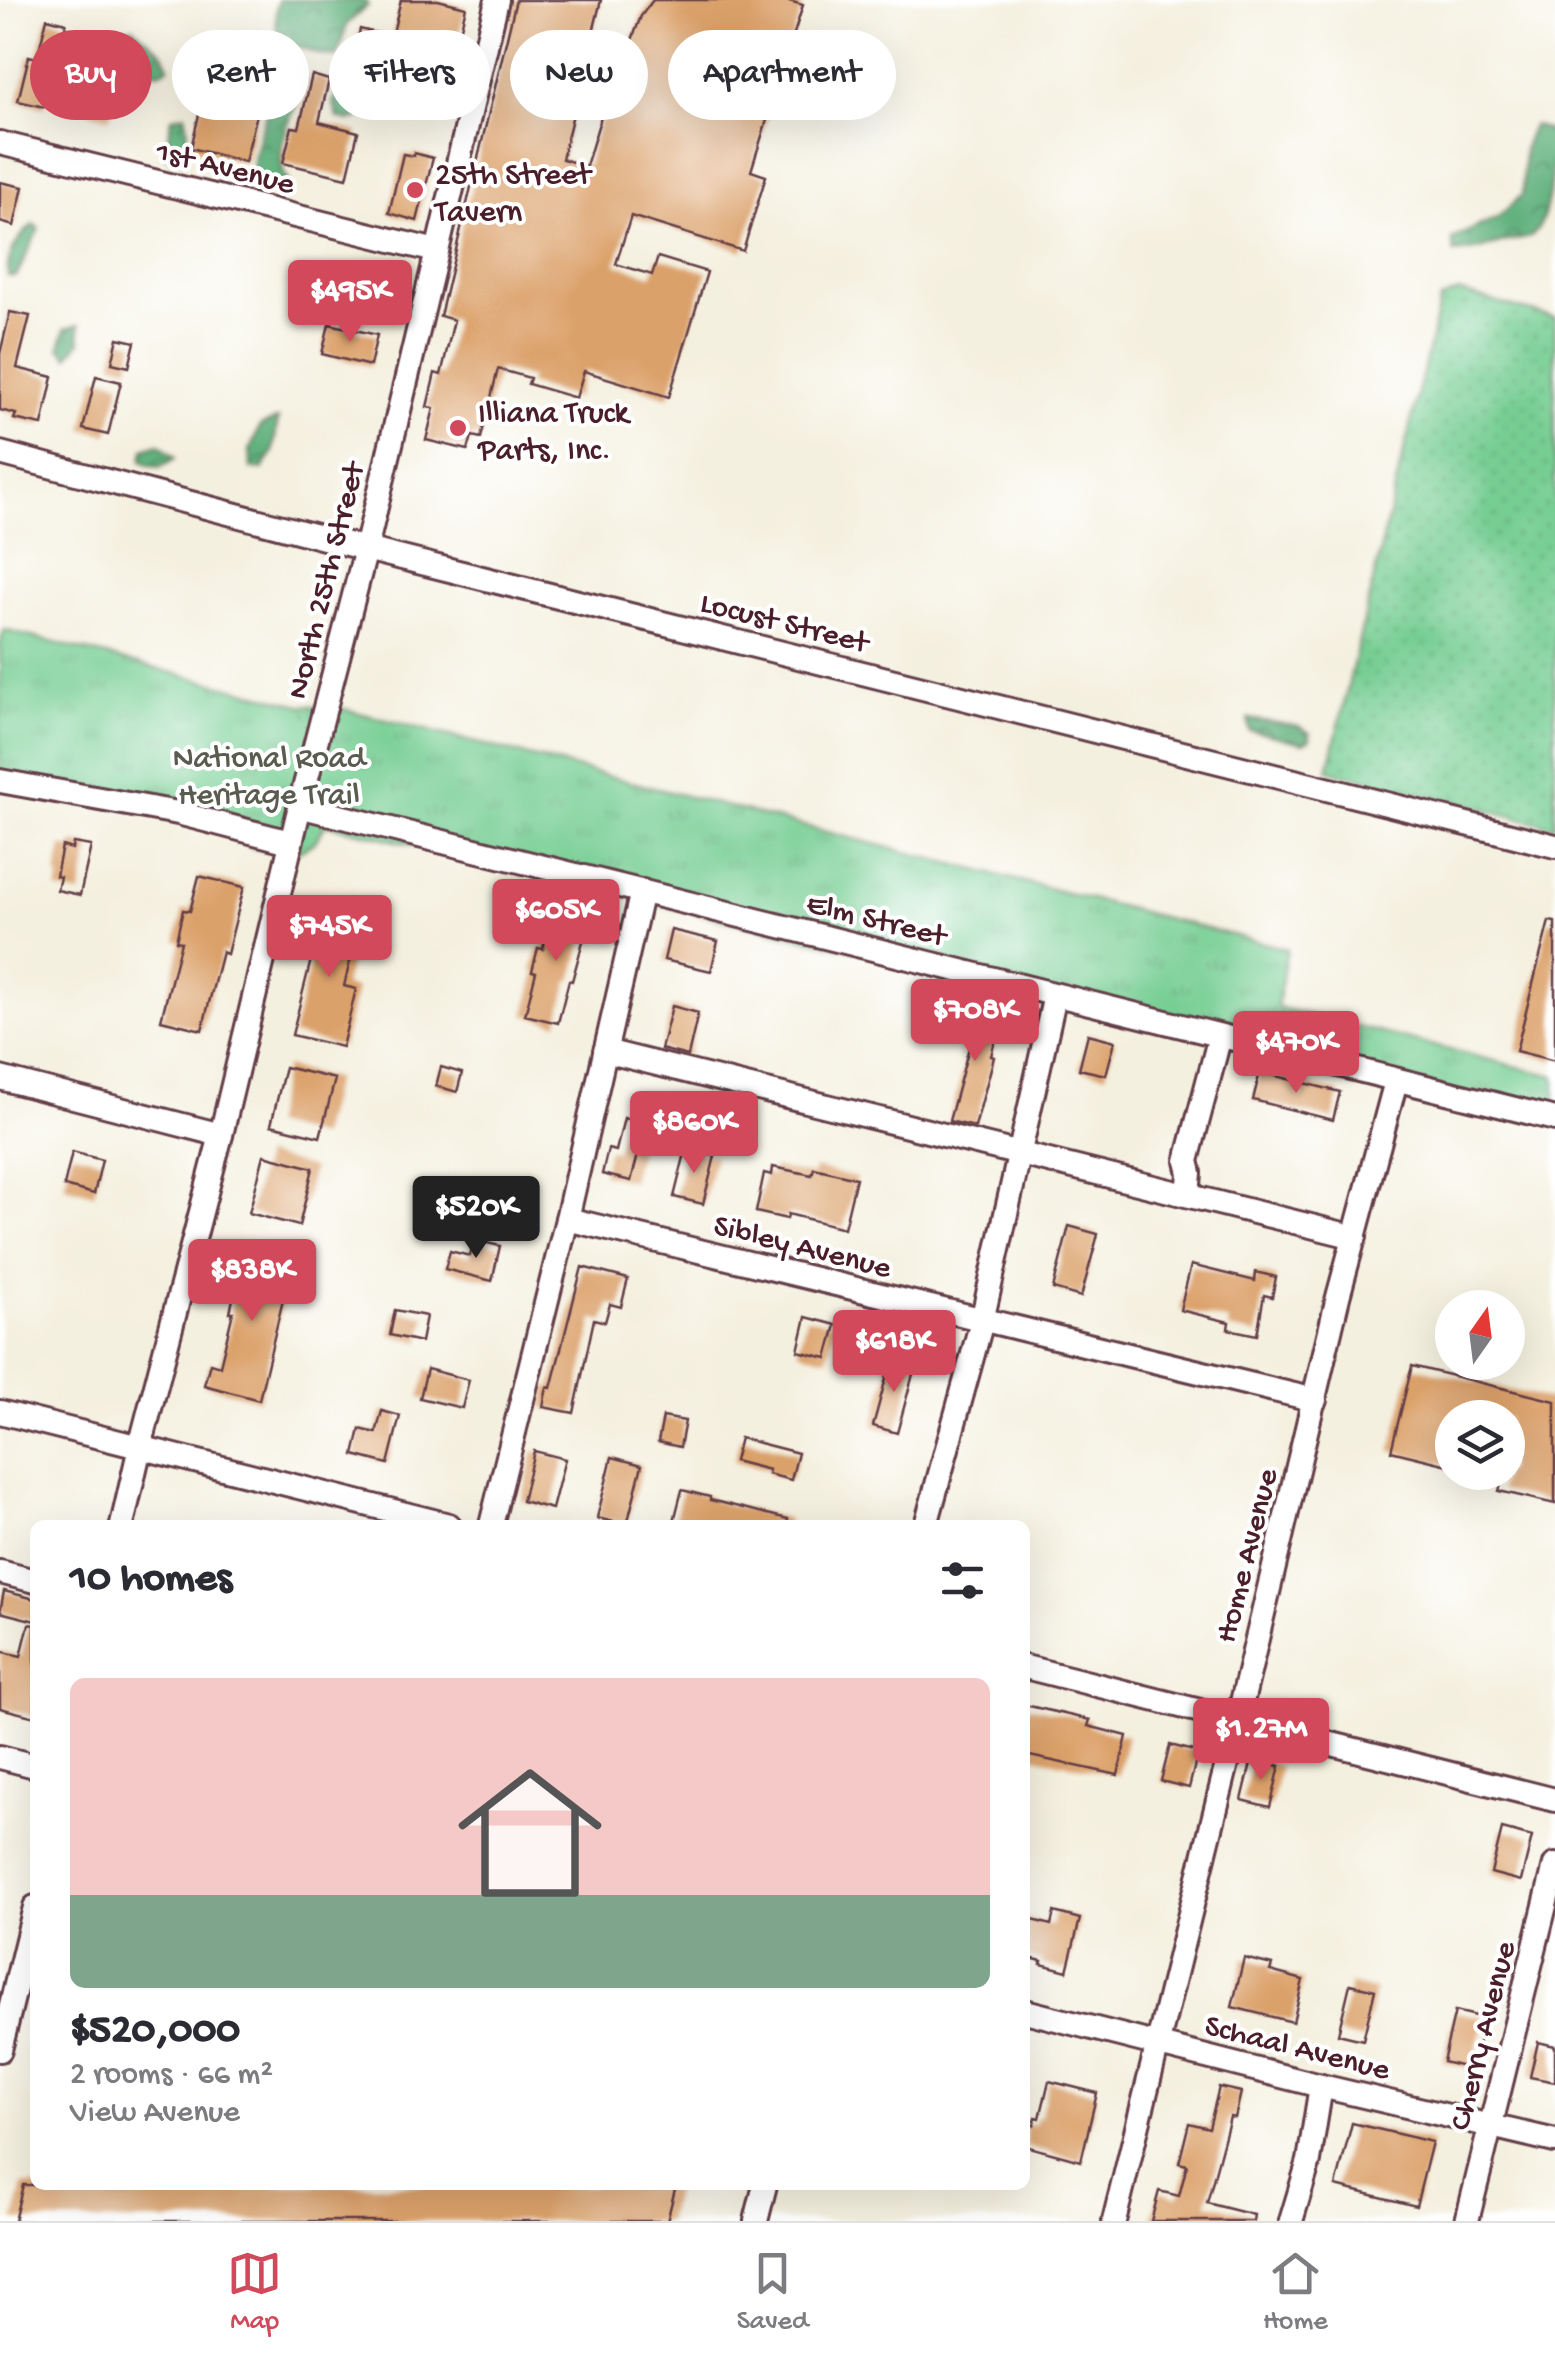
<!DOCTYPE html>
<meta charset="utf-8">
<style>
body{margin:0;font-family:"Gochi Hand",sans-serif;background:#f7f7f7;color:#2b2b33;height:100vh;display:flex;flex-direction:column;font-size:38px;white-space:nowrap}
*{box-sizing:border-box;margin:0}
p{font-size:32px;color:#7c7c81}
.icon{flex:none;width:55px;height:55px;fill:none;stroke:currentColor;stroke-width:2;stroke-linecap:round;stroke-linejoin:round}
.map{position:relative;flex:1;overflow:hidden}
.sheet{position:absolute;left:30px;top:1520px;width:1000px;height:670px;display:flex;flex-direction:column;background:#fff;border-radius:15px;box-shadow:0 10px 40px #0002}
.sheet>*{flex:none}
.banner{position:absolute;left:30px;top:30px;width:1000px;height:90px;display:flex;gap:20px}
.needle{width:65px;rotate:14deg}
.fabs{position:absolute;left:1435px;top:1290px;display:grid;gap:20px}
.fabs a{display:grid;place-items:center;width:90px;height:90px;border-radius:50%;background:#fff;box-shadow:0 10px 40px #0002;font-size:50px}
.price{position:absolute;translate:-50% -85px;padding:0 22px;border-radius:10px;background:#d1495b;color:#fff;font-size:32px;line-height:65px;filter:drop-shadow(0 2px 5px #0008)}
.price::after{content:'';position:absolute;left:50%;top:60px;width:30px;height:22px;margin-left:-15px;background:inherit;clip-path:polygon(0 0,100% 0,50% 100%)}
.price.active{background:#222;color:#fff}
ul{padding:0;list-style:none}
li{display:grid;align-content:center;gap:20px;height:530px;padding:0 40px}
li span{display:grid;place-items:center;height:310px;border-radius:15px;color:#555}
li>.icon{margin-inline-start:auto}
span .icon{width:180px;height:180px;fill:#fffc;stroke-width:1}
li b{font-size:42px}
h2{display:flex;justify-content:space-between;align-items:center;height:120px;padding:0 40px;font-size:42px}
.tag{padding:0 35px;border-radius:45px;background:#fff;box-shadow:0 10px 40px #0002;font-size:35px;line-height:90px}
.tag.active{background:#d1495b;color:#fff}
.tab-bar{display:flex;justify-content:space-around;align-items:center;height:140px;border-top:2px solid #e1e1e2;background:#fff;font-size:28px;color:#7c7c81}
.tab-bar a{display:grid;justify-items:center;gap:5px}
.tab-bar .active{color:#d1495b}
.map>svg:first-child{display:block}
.grass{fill:url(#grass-dots);stroke:#60765f;stroke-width:2.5}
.forest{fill:url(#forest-crowns);stroke:#556854;stroke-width:2.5}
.park{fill:url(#park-tufts);stroke:#60765f;stroke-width:2.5}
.building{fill:#dba16a}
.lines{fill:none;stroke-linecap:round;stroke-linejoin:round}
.minor-casing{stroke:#643e46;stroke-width:28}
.minor{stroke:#fff;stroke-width:22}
.poi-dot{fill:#d1495b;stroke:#fff;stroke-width:4}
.labels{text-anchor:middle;stroke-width:8;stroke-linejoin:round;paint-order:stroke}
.street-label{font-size:32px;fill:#4a1f2b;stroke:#fff}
.poi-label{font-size:32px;fill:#4a1f2b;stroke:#fff;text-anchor:start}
.park-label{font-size:32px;fill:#595c4f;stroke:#fff}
</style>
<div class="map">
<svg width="1555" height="2221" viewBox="0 0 1555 2221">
<defs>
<pattern id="grass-dots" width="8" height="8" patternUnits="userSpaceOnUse" patternTransform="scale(2.5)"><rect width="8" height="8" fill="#76ce93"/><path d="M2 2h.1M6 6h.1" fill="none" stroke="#68b07f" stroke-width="1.8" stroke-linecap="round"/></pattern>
<pattern id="forest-crowns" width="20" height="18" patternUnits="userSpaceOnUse" patternTransform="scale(2.5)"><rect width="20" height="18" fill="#60b17d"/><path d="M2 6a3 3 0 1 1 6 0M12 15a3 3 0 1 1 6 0" fill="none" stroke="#518f67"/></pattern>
<pattern id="park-tufts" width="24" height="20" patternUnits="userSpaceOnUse" patternTransform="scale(2.5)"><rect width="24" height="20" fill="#76ce93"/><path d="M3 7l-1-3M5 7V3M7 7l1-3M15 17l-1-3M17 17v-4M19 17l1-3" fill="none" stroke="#68b07f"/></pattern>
</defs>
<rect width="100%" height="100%" fill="#fff"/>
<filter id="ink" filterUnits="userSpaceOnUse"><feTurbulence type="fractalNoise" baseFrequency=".01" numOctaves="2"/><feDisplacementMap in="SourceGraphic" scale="20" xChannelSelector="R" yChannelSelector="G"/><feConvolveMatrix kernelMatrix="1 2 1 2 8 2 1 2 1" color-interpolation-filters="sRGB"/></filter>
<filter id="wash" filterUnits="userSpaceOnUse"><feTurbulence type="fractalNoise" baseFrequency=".0048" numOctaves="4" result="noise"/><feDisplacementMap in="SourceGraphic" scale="40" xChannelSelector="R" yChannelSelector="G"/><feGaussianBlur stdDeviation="2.25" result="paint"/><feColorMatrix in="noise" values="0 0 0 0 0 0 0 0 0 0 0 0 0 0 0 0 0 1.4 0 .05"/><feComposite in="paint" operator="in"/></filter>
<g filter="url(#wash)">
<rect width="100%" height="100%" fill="#f4f0df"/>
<polygon class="grass" points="1458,292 1555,318 1555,827 1328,770 1440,300"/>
<g class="forest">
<path d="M278,0h86l4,5 -21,19 -10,33c-22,-1 -44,-11 -60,-25l-1,-23z"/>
<polygon points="133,27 163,53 169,67 159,72 109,62 104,42 114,30"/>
<path d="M296,69l9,9c-7,33 -38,71 -17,103l-15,3 -20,-9v-17l25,-86z"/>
<polygon points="358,82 370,101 363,117 348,121 338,118 333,103 341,84"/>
<polygon points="185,114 188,128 185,157 174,161 165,154 172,117"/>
<path d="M1533,125l21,8c-1,22 -2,92 -24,104 -6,3 -16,2 -23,4 -18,6 -33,11 -53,12l-2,-14 46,-22 24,-22 2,-48z"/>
<path d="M34,224l5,5 -23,48 -8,-1c-2,-22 9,-38 26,-52z"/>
<polygon points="79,325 80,342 68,357 60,348 65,329"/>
<polygon points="278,419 273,452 263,469 251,469 250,449 260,426"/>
<path d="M159,444l16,14c-13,11 -19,11 -33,3l2,-12z"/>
<polygon points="1248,719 1298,726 1310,733 1310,739 1303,743 1249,730"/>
</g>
<polygon class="park" points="4,630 301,705 340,708 1287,949 1277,1007 1555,1076 1555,1119 326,824 314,843 293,854 254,848 178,813 0,781 0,645"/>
<g id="blocks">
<g class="building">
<polygon points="401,0 438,0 466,7 446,88 383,73 385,68 353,60 360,29 392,37"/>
<polygon points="516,0 601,0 562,159 586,166 616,67 621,69 641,16 653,0 786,0 803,5 751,171 766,176 743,251 631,216 616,264 652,275 658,257 707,272 669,397 584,371 576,398 528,384 530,378 498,369 481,438 472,436 468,450 426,440 434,408 427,407 435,373 441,375 454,320 440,316"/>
<polygon points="47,18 66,23 57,60 100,70 101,67 121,72 110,118 46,100 44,107 18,101 29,56 37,58"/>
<polygon points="209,53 269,66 245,162 191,148 207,81 202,80"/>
<polygon points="128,71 148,76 144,92 124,87"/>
<polygon points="312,75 329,80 319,122 358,132 347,178 283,163 292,127 299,128"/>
<polygon points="414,153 433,158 417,221 389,213 403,154 414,156"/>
<polygon points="0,182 23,187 14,226 0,222"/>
<polygon points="10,312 30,316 17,368 53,377 42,425 14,419 16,414 0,410 0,354"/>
<polygon points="329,324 377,335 370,366 322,354"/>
<polygon points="118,338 135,342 129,367 112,363"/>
<polygon points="96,376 121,382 108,435 83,429"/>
<polygon points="73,843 91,846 80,895 57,890 60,877 56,876 62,846 72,849"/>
<polygon points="199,876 244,887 227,954 222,952 202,1030 161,1020 181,942 176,941 183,910 190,911"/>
<polygon points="329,904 362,913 344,986 356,989 342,1047 292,1035 320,924 324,925"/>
<polygon points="553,907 590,916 572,981 569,980 558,1023 525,1015 536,972 532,971 538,948 543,949"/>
<polygon points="1549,921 1555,922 1555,1061 1516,1051"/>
<polygon points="671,930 718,941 711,971 664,960"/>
<polygon points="672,1006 698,1013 688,1056 661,1049"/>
<polygon points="979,1008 1002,1014 991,1056 994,1057 975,1127 949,1121 971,1040 953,1035 959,1013 977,1018"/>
<polygon points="1088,1034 1115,1041 1106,1075 1079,1069"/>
<polygon points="285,1067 335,1079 320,1137 271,1125"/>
<polygon points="441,1067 462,1073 457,1092 436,1086"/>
<polygon points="1260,1072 1340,1092 1333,1120 1253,1100"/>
<polygon points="624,1118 646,1124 631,1181 602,1174 608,1149 616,1151"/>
<polygon points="686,1149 715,1156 703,1204 674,1197"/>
<polygon points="72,1152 102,1160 94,1194 64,1186"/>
<polygon points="264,1155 313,1168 299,1226 249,1213"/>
<polygon points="773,1167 812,1175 814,1168 856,1178 844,1228 788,1214 787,1219 756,1212 764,1173 772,1175"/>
<polygon points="1069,1226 1098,1234 1081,1297 1053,1289"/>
<polygon points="474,1240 500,1246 492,1281 445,1269 450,1251 470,1256"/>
<polygon points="252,1249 293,1258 259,1400 204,1385 210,1363 220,1366 233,1312 230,1312 244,1252 250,1253"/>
<polygon points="1191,1265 1255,1281 1256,1272 1276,1277 1272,1297 1264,1295 1257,1335 1228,1329 1229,1322 1180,1310"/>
<polygon points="582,1267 628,1279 621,1307 610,1304 605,1322 594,1319 574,1413 543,1407 547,1387 551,1388"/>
<polygon points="395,1310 426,1316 421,1342 390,1335"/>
<polygon points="806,1317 836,1325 827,1358 798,1351"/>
<polygon points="892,1356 916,1363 897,1433 873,1426"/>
<polygon points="1412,1366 1555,1401 1555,1504 1499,1491 1504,1472 1508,1472 1508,1418 1452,1418 1452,1466 1391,1451"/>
<polygon points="427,1369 469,1380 462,1408 420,1398"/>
<polygon points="382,1411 400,1416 388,1464 354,1455 360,1429 376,1433"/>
<polygon points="663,1417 685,1421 680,1447 658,1442"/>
<polygon points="740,1438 798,1453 791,1480 768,1474 769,1470 734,1461"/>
<polygon points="534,1451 565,1459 552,1509 522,1501"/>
<polygon points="612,1457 642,1465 627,1525 597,1518"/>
<polygon points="682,1490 710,1497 710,1500 788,1519 787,1525 673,1525"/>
<polygon points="4,1591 35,1599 35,1621 0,1612"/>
<polygon points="29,1624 35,1625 35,1717 0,1708 0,1651 21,1656"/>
<polygon points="1025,1705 1090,1720 1088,1726 1127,1736 1118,1775 1025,1755"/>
<polygon points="1170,1745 1198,1752 1189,1788 1161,1781"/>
<polygon points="1252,1759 1280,1766 1270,1807 1242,1800"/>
<polygon points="1502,1829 1532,1837 1521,1881 1491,1873"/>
<polygon points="1054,1912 1080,1919 1067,1971 1041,1964 1042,1961 1025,1957 1025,1918 1051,1925"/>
<polygon points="1244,1958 1272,1965 1270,1971 1303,1980 1293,2022 1232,2007"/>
<polygon points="1350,1984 1375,1990 1363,2040 1338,2034"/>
<polygon points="1455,2011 1485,2018 1472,2069 1443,2062"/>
<polygon points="1538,2042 1555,2046 1555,2082 1530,2077"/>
<polygon points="1049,2081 1097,2093 1081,2161 1025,2146 1025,2123 1034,2125 1036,2117 1040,2118"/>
<polygon points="1219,2087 1241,2092 1235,2118 1230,2117 1207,2203 1254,2215 1253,2221 1151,2221 1159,2191 1179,2196 1187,2165 1179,2163 1189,2123 1209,2128"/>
<polygon points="1352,2123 1432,2142 1416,2206 1336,2186"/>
<polygon points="23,2185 676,2185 667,2221 14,2221"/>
</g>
</g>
</g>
<g filter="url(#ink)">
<use href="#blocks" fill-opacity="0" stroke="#643e46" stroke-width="2.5"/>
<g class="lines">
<g class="minor-casing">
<g id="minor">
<polyline points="0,143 436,251"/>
<polyline points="0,453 366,549 1555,846"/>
<polyline points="0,781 178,813 290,842"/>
<polyline points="299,806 1555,1119"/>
<polyline points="605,1051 1355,1237"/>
<polyline points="0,1078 221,1135"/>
<polyline points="1188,1195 1190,1173 1187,1161 1220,1036"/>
<polyline points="567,1219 1315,1400"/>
<polyline points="0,1412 449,1525"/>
<polyline points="122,1525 140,1447 221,1135 304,789 366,549 497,0"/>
<polyline points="491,1525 567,1219 642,891"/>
<polyline points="926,1525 982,1321 1055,995"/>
<polyline points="0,1572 35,1581"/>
<polyline points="1025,1667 1555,1800"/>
<polyline points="0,1757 35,1766"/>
<polyline points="1025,2011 1321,2086 1555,2141"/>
<polyline points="0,2050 35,1907"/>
<polyline points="756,2221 765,2185"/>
<polyline points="1114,2221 1238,1719 1338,1297 1396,1081"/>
<polyline points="1291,2221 1309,2161 1321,2086"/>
<polyline points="1467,2221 1555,1865"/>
</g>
</g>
<use href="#minor" class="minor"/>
</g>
</g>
<g class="poi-dot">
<circle cx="415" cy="190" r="10"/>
<circle cx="458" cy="428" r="10"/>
</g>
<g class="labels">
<g class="street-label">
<text transform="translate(226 165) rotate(14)" y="11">1st Avenue</text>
<text transform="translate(323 580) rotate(-76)" y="11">North 25th Street</text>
<text transform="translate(785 620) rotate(14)" y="11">Locust Street</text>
<text transform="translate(877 917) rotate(14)" y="11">Elm Street</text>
<text transform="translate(803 1244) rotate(14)" y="11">Sibley Avenue</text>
<text transform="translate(1244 1555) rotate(-76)" y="11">Home Avenue</text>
<text transform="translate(1480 2035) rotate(-76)" y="11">Cherry Avenue</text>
<text transform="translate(1298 2045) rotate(14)" y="11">Schaal Avenue</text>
</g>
<g class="poi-label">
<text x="435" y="183">25th Street<tspan x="435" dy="37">Tavern</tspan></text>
<text x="478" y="421">Illiana Truck<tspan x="478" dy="37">Parts, Inc.</tspan></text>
</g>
<g class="park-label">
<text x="269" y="766">National Road<tspan x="269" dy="37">Heritage Trail</tspan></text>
</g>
</g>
</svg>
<div class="fabs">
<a><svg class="needle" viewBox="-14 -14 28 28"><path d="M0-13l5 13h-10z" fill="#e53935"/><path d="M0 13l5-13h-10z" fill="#7c7c81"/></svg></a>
<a><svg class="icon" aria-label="layers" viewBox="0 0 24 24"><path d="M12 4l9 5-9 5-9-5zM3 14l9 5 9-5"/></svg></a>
</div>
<b class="price" style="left:350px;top:345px">$495K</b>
<b class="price" style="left:556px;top:964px">$605K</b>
<b class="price" style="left:329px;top:980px">$745K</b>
<b class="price" style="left:975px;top:1064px">$708K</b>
<b class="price" style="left:1296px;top:1096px">$470K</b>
<b class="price" style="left:694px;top:1176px">$860K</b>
<b class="price active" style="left:476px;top:1261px">$520K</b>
<b class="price" style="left:252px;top:1324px">$838K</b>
<b class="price" style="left:894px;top:1395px">$618K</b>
<b class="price" style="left:1261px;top:1783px">$1.27M</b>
<div class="banner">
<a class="tag active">Buy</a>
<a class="tag">Rent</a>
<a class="tag">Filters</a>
<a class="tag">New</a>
<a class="tag">Apartment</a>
</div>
<section class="sheet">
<h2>10 homes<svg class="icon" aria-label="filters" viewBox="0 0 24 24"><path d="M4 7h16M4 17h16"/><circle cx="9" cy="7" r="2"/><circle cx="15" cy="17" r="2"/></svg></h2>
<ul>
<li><span style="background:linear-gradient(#f6c9c9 70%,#7fa58c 0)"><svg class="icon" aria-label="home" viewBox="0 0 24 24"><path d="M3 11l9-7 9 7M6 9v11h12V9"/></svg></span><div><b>$520,000</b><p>2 rooms · 66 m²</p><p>View Avenue</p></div></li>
</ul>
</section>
</div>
<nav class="tab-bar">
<a class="active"><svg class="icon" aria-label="map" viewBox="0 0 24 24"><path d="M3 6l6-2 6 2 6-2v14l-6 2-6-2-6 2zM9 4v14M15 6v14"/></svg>Map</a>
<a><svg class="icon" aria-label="saved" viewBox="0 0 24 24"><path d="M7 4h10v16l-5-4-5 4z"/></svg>Saved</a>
<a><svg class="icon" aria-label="home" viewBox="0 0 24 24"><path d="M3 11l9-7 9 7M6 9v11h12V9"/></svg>Home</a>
</nav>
